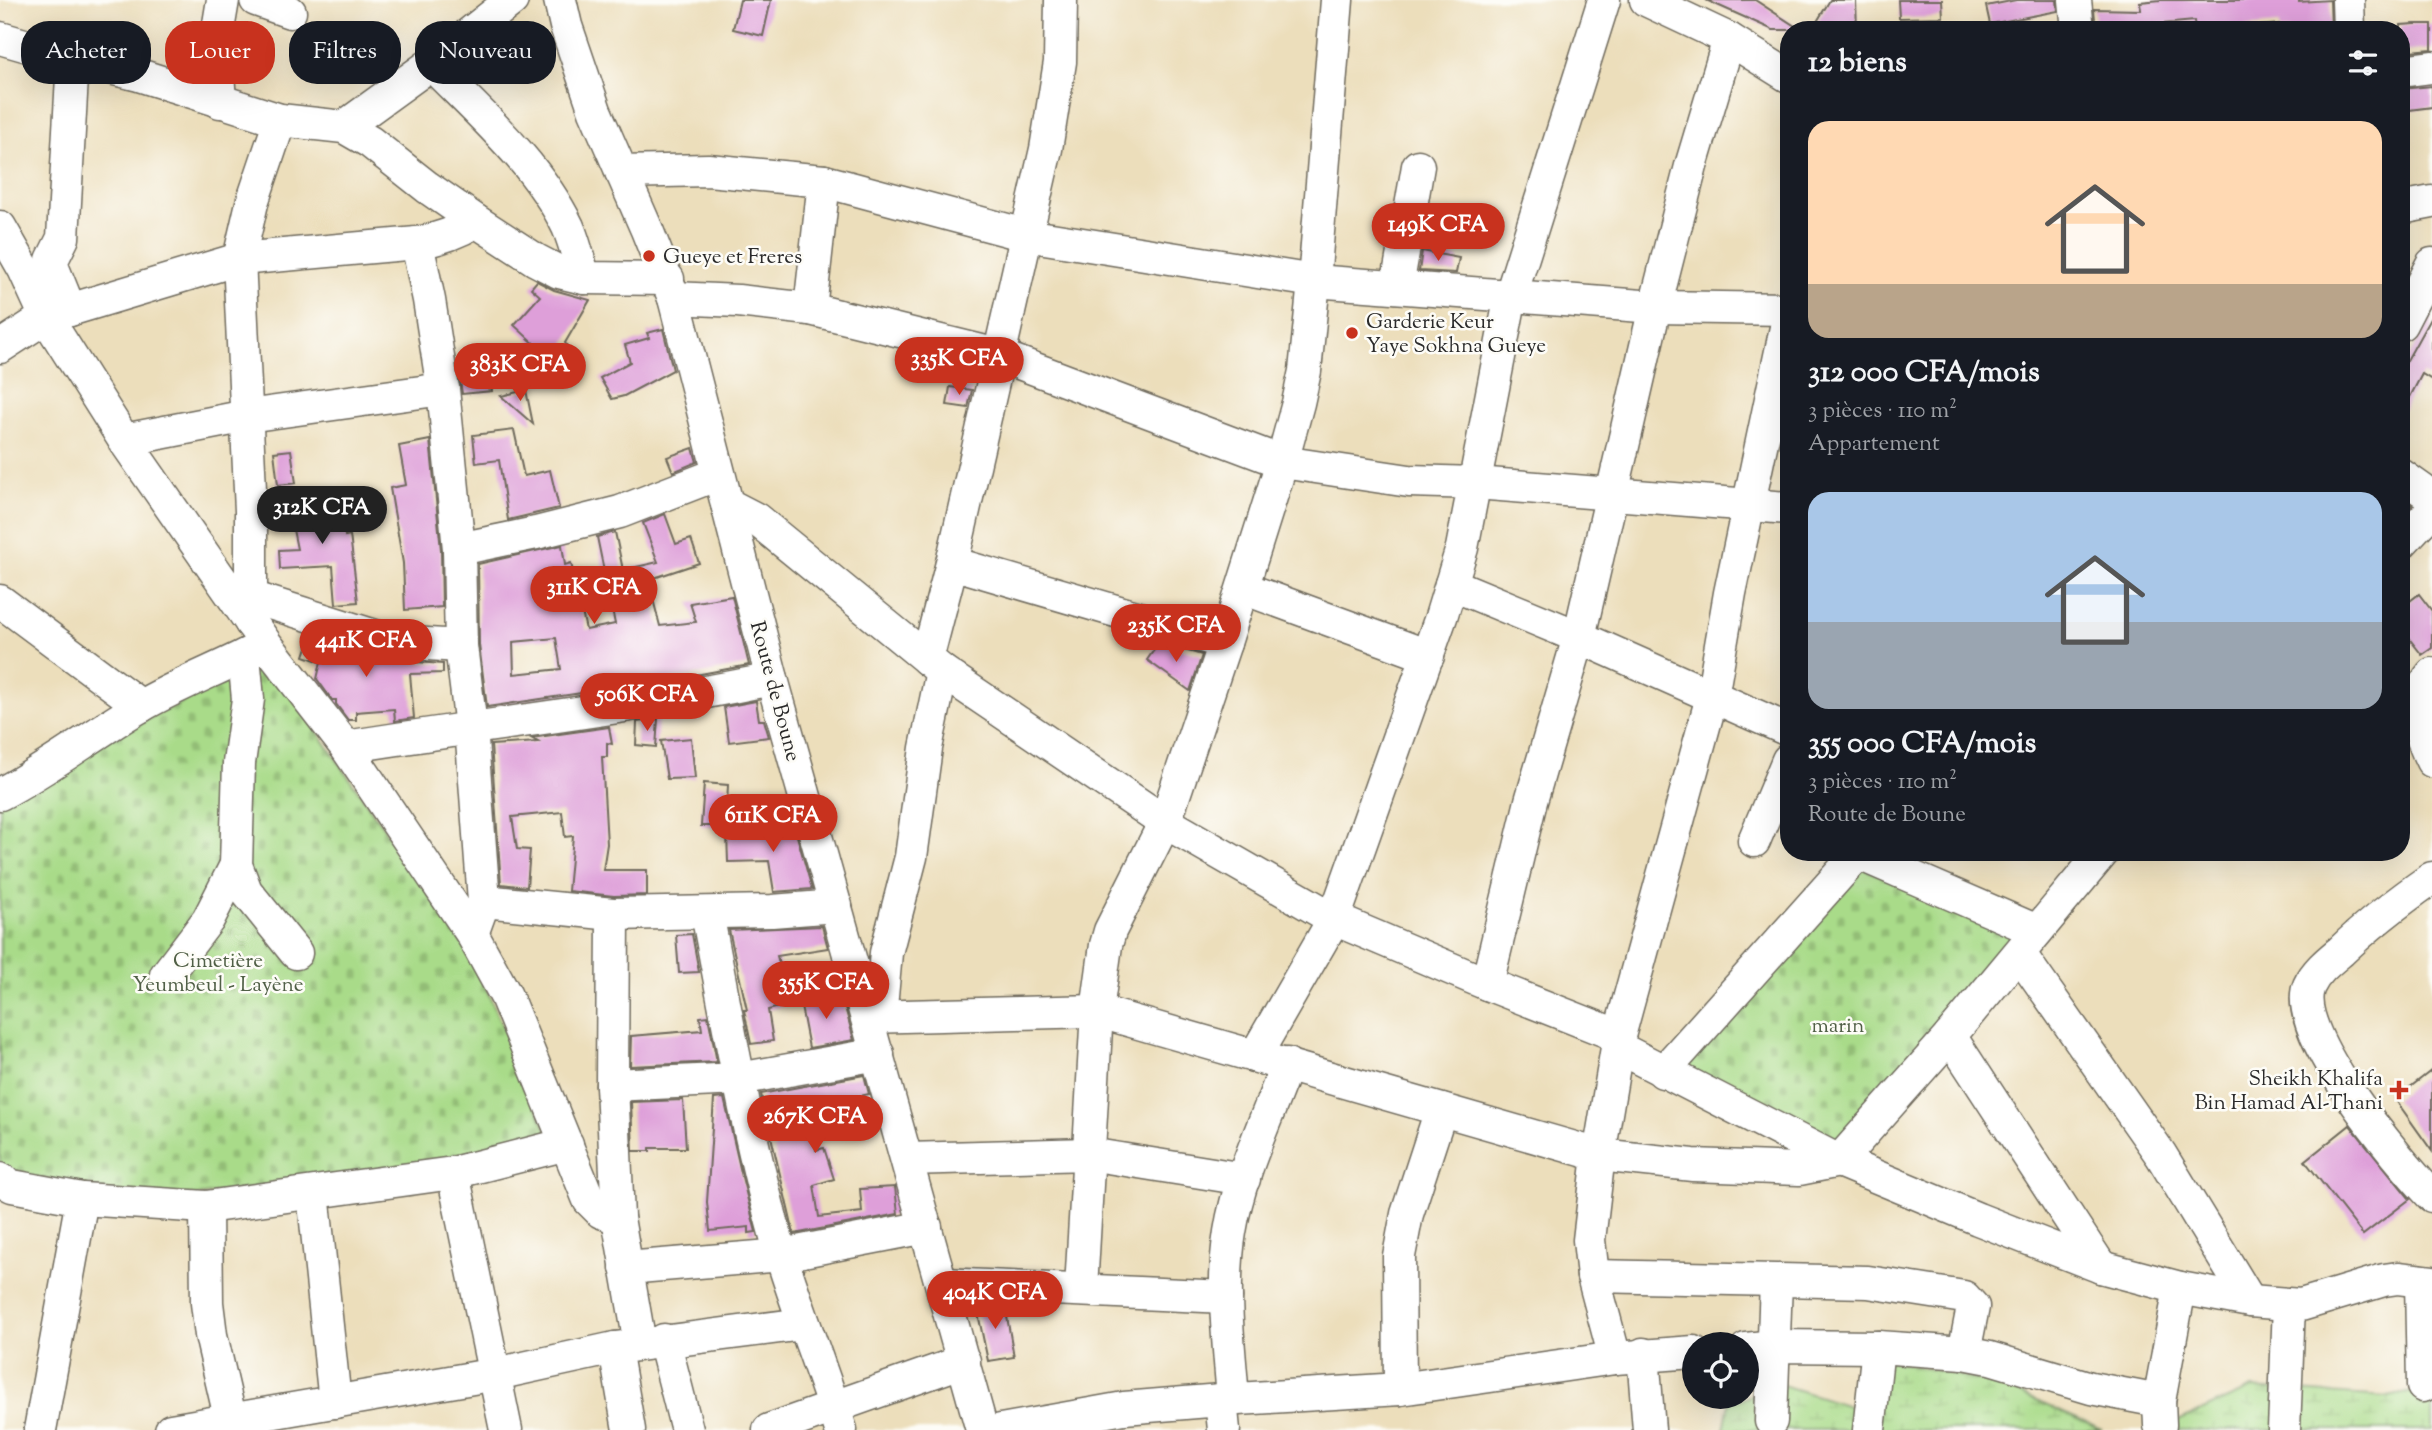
<!DOCTYPE html>
<html lang="fr">
<meta charset="utf-8">
<style>
body{margin:0;font-family:"Sorts Mill Goudy",serif;background:#20242c;color:#f1f3f6;height:100vh;display:flex;flex-direction:column;font-size:26px;white-space:nowrap}
*{box-sizing:border-box;margin:0}
p{font-size:23px;color:#9ea1a6}
.icon{flex:none;width:38px;height:38px;fill:none;stroke:currentColor;stroke-width:2;stroke-linecap:round;stroke-linejoin:round}
.map{position:relative;flex:1;overflow:hidden}
.drawer{position:absolute;left:1780px;top:21px;width:630px;height:840px;display:flex;flex-direction:column;background:#171b24;border-radius:28px;box-shadow:0 7px 28px #0002}
.drawer>*{flex:none}
.top-card{position:absolute;left:21px;top:21px;width:665px;height:63px;display:flex;gap:14px}
.tools{position:absolute;left:1682px;top:1332px;display:grid;gap:14px}
.tools a{display:grid;place-items:center;width:77px;height:77px;border-radius:50%;background:#171b24;box-shadow:0 7px 28px #0002;font-size:35px}
.price{position:absolute;translate:-50% -60px;padding:0 16px;border-radius:24px;background:#c8321e;color:#fff;font-size:23px;line-height:46px;filter:drop-shadow(0 2px 4px #0008)}
.price::after{content:'';position:absolute;left:50%;top:42px;width:21px;height:16px;margin-left:-10px;background:inherit;clip-path:polygon(0 0,100% 0,50% 100%)}
.price.selected{background:#222;color:#fff}
ul{padding:0;list-style:none}
li{display:grid;align-content:center;gap:14px;height:371px;padding:0 28px}
li span{display:grid;place-items:center;height:217px;border-radius:21px;color:#555}
li>.icon{margin-inline-start:auto}
span .icon{width:126px;height:126px;fill:#fffc;stroke-width:1}
li b{font-size:30px}
h2{display:flex;justify-content:space-between;align-items:center;height:84px;padding:0 28px;font-size:30px}
.chip{padding:0 24px;border-radius:28px;background:#171b24;box-shadow:0 7px 28px #0002;font-size:24px;line-height:63px}
.chip.selected{background:#c8321e;color:#fff}
.map>svg:first-child{display:block}
.wetland{fill:url(#wetland-marsh);stroke:#6a835a;stroke-width:2}
.cemetery{fill:url(#cemetery-stones);stroke:#6a835a;stroke-width:2}
.building{fill:#de9fd9;fill-rule:evenodd}
.lines{fill:none;stroke-linecap:round;stroke-linejoin:round}
.minor-casing{stroke:#6f6a5d;stroke-width:35}
.minor{stroke:#fff;stroke-width:32}
.poi-dot{fill:#c8321e;stroke:#fdfcf7;stroke-width:2.5}
.labels{text-anchor:middle;stroke-width:5;stroke-linejoin:round;paint-order:stroke}
.poi-label{font-size:21px;fill:#2b2b2b;stroke:#fdfcf7;text-anchor:start}
.street-label{font-size:21px;fill:#2b2b2b;stroke:#fdfcf7}
.park-label{font-size:21px;fill:#516047;stroke:#fdfcf7}
</style>
<div class="map">
<svg width="2432" height="1430" viewBox="0 0 2432 1430">
<defs>
<pattern id="wetland-marsh" width="20" height="14" patternUnits="userSpaceOnUse" patternTransform="scale(1.75)"><rect width="20" height="14" fill="#a9db89"/><path d="M1 5h8M5 5V1M11 12h8M15 12V8" fill="none" stroke="#92bc76"/></pattern>
<pattern id="cemetery-stones" width="16" height="16" patternUnits="userSpaceOnUse" patternTransform="scale(1.75)"><rect width="16" height="16" fill="#a9db89"/><path d="M2 7V4a2 2 0 0 1 4 0v3zM10 15v-3a2 2 0 0 1 4 0v3z" fill="#92bc76"/></pattern>
</defs>
<rect width="100%" height="100%" fill="#fdfcf7"/>
<filter id="ink" filterUnits="userSpaceOnUse"><feTurbulence type="fractalNoise" baseFrequency=".0143" numOctaves="2"/><feDisplacementMap in="SourceGraphic" scale="14" xChannelSelector="R" yChannelSelector="G"/><feConvolveMatrix kernelMatrix="1 2 1 2 8 2 1 2 1" color-interpolation-filters="sRGB"/></filter>
<filter id="wash" filterUnits="userSpaceOnUse"><feTurbulence type="fractalNoise" baseFrequency=".00686" numOctaves="4" result="noise"/><feDisplacementMap in="SourceGraphic" scale="28" xChannelSelector="R" yChannelSelector="G"/><feGaussianBlur stdDeviation="1.57" result="paint"/><feColorMatrix in="noise" values="0 0 0 0 0 0 0 0 0 0 0 0 0 0 0 0 0 1.4 0 .05"/><feComposite in="paint" operator="in"/></filter>
<g filter="url(#wash)">
<rect width="100%" height="100%" fill="#ecdebb"/>
<g class="wetland">
<polygon points="1887,1360 1998,1384 2102,1430 1724,1430 1729,1403 1783,1385 1877,1415"/>
<polygon points="2252,1388 2388,1397 2432,1388 2432,1430 2158,1430"/>
</g>
<g class="cemetery">
<polygon points="268,659 475,962 551,1141 449,1163 157,1201 0,1170 0,793"/>
<polygon points="1861,867 2028,942 1843,1153 1672,1078"/>
</g>
<g id="blocks">
<g class="building">
<polygon points="740,0 771,0 763,36 733,29"/>
<polygon points="1706,0 1755,0 1801,30 1773,30"/>
<polygon points="1830,0 1856,0 1857,30 1812,30"/>
<polygon points="1898,0 1942,0 1943,17 1899,18"/>
<polygon points="2016,0 2057,0 2058,11 1990,24 1986,6"/>
<polygon points="2161,0 2299,0 2299,2 2330,0 2331,30 2279,30 2279,24 2210,30 2210,28 2195,29 2194,21 2131,27 2131,30 2096,30 2094,9 2141,10 2140,2"/>
<polygon points="2415,24 2432,24 2432,49 2401,52 2401,25"/>
<polygon points="2432,86 2432,107 2401,111 2401,89"/>
<polygon points="1422,251 1459,258 1456,273 1419,271"/>
<polygon points="537,281 554,290 590,300 565,343 581,365 554,385 542,368 552,360 514,325 540,296 531,288"/>
<polygon points="2432,315 2432,380 2422,374 2401,414 2401,371"/>
<polygon points="663,329 673,370 624,396 612,399 600,378 630,362 625,345 649,338 647,333"/>
<polygon points="491,372 492,391 462,394 459,374"/>
<polygon points="950,387 972,390 968,408 947,405"/>
<polygon points="526,390 533,424 501,396"/>
<polygon points="514,430 524,476 550,470 559,508 508,520 499,460 476,463 473,435"/>
<polygon points="430,440 441,550 442,607 405,610 403,563 390,488 406,485 399,446"/>
<polygon points="693,448 697,462 673,472 667,457"/>
<polygon points="291,450 296,483 278,485 274,452"/>
<polygon points="308,496 310,509 339,504 345,536 350,535 358,602 336,604 333,566 280,569 279,550 297,549 287,500"/>
<polygon points="2401,498 2412,505 2401,516"/>
<path d="M665,514l11,30 15,-5 8,24 -51,17 12,46 36,-4 -6,-19 42,-7 17,69 -86,16 -176,26 -8,-62 -1,-81 84,-19 3,20 6,-2 15,67 29,-6 -18,-87 18,-5 8,38 35,-8 -15,-39zM556,638l5,31 -47,5 -1,-32z"/>
<polygon points="2419,594 2432,611 2432,648 2422,655 2401,628 2401,608"/>
<polygon points="311,635 389,660 443,664 443,673 410,674 414,718 395,721 394,709 356,712 356,720 348,720 336,704 336,700 332,700 317,679 321,662 304,656"/>
<polygon points="1159,643 1202,655 1190,691 1147,660"/>
<polygon points="756,701 759,720 764,720 769,737 729,742 724,707"/>
<polygon points="658,719 656,747 636,745 637,722"/>
<polygon points="609,727 612,744 607,743 607,757 602,757 607,844 603,870 647,870 647,895 614,896 568,891 573,836 565,837 562,812 512,817 517,849 530,850 527,887 501,884 491,745 538,742 531,738"/>
<polygon points="691,738 695,778 667,779 661,741"/>
<polygon points="704,783 728,785 726,826 701,826"/>
<polygon points="793,822 812,889 774,892 769,861 728,862 727,833"/>
<polygon points="822,926 828,948 777,956 791,1004 768,1010 773,1041 751,1044 744,1010 747,1010 729,930"/>
<polygon points="692,934 699,972 679,973 676,935"/>
<polygon points="841,993 854,1040 809,1048 800,1001"/>
<polygon points="708,1016 717,1062 630,1066 631,1036 702,1030 700,1017"/>
<polygon points="2432,1070 2432,1151 2395,1099"/>
<polygon points="864,1075 869,1094 847,1099 846,1096 811,1104 816,1150 824,1148 834,1179 814,1185 819,1217 862,1212 860,1189 895,1187 898,1214 794,1234 761,1094"/>
<polygon points="724,1098 742,1177 756,1232 749,1233 749,1227 710,1231 707,1202 714,1099"/>
<polygon points="683,1100 686,1148 650,1148 650,1151 633,1151 631,1102"/>
<polygon points="2350,1125 2410,1199 2363,1235 2305,1161"/>
<polygon points="976,1304 1005,1305 1014,1357 988,1361"/>
</g>
</g>
</g>
<g filter="url(#ink)">
<use href="#blocks" fill-opacity="0" stroke="#6f6a5d" stroke-width="2"/>
<g class="lines">
<g class="minor-casing">
<g id="minor">
<polyline points="256,0 290,12"/>
<polyline points="560,0 566,26 595,111 647,230 674,298 772,679 982,1430"/>
<polyline points="1646,0 1729,39 1788,76"/>
<polyline points="2075,0 2078,30"/>
<polyline points="2348,0 2349,30"/>
<polyline points="0,38 73,59 139,75 280,120 344,127 370,142 427,187 476,221 536,260 559,272 584,278 668,279"/>
<path d="M431,64c49,50 106,99 137,163 7,16 11,34 16,51"/>
<polyline points="2401,71 2432,67"/>
<polyline points="220,102 216,42 223,0"/>
<polyline points="344,127 431,64 512,0"/>
<polyline points="621,172 708,170 824,181 1026,235 1314,281 1655,307 1788,309"/>
<polyline points="2401,208 2432,202"/>
<polyline points="0,227 24,269 46,317 124,440 266,644 346,747 472,934 506,996 589,1200 601,1212 618,1218"/>
<polyline points="417,243 429,300 443,389 459,549 461,646 471,727 484,901 472,934"/>
<polyline points="1397,287 1418,166"/>
<polyline points="674,298 738,301 810,309 998,355 1282,462 1409,481 1476,483 1788,508"/>
<polyline points="810,309 824,181"/>
<polyline points="70,310 53,268 52,260 63,238 73,59"/>
<polyline points="2401,324 2432,264"/>
<path d="M0,347l46,-30 193,-58 178,-16c22,-4 40,-10 59,-22"/>
<polyline points="124,440 247,416 443,389"/>
<polyline points="2401,475 2432,497"/>
<polyline points="727,504 756,519 942,671 1165,822 1334,919 1487,984 1619,1036"/>
<polyline points="2401,543 2432,510"/>
<polyline points="459,549 536,533 620,512 718,474"/>
<polyline points="952,563 1225,643"/>
<polyline points="1451,584 1579,637 1788,730"/>
<polyline points="1243,588 1428,656"/>
<polyline points="251,597 394,642 461,646"/>
<polyline points="0,601 141,706"/>
<polyline points="251,623 251,511 239,259 252,203 280,120"/>
<polyline points="244,656 248,699 239,763 236,865 246,891 296,953"/>
<polyline points="927,659 952,563 1046,149 1060,62 1061,0"/>
<path d="M2432,674c-22,26 -14,59 0,87"/>
<path d="M346,747c142,-23 285,-38 426,-68"/>
<path d="M0,794c50,-26 93,-60 141,-88 39,-23 81,-38 120,-59"/>
<polyline points="1754,841 1788,760"/>
<path d="M2432,878c-33,23 -62,45 -91,73 -12,10 -25,20 -32,35 -20,46 91,176 123,210"/>
<polyline points="484,901 613,914 772,911 836,906"/>
<path d="M707,913c22,115 42,232 75,345 18,58 41,114 59,172"/>
<polyline points="613,914 612,1085 618,1218 640,1344"/>
<polyline points="2020,954 2161,1155 2250,1301"/>
<polyline points="166,975 208,920 236,865"/>
<polyline points="1487,984 1531,801 1579,637 1655,307 1691,166 1729,39"/>
<polyline points="867,1017 1097,1011 1599,1155 1693,1165 1799,1169 1839,1161 1950,1036 2103,852"/>
<polyline points="880,1018 886,953 911,857 926,748 942,671"/>
<polyline points="1950,1036 2101,1267"/>
<polyline points="1617,1047 1839,1161 1978,1219 2101,1267 2180,1288 2250,1301 2301,1305 2384,1280 2398,1278 2432,1282"/>
<polyline points="1255,1056 1334,919 1441,617 1462,548 1511,295 1604,0"/>
<polyline points="1663,1072 1856,856 1864,856 2037,931"/>
<polyline points="612,1085 739,1079 878,1054"/>
<polyline points="907,1159 1089,1154 1244,1179"/>
<polyline points="453,1173 506,1430"/>
<polyline points="0,1179 12,1186 82,1199 206,1207 453,1173 567,1144"/>
<polyline points="313,1193 335,1402"/>
<polyline points="206,1207 207,1303 211,1335 233,1430"/>
<polyline points="626,1268 782,1255 926,1227"/>
<polyline points="1593,1276 1868,1282 1964,1297 1973,1307 1964,1353"/>
<polyline points="2421,1281 2423,1386"/>
<polyline points="942,1284 1226,1297"/>
<polyline points="1081,1289 1097,1011 1106,945 1110,931 1165,822 1225,643 1282,462 1298,403 1305,371 1314,281 1337,0"/>
<polyline points="664,1340 687,1430"/>
<polyline points="615,1348 629,1430"/>
<polyline points="1746,1349 1774,1346 1878,1347 1964,1353 1990,1358 2091,1388 2159,1401"/>
<polyline points="1643,1354 1649,1430"/>
<polyline points="1615,1358 1593,1276 1589,1240 1599,1155 1619,1036 1712,697 1730,593 1788,318"/>
<polyline points="1400,1389 1399,1256 1407,1214 1441,1110"/>
<path d="M1233,1399c-4,-55 -12,-112 -3,-167 9,-57 37,-113 57,-168"/>
<polyline points="1221,1400 1224,1430"/>
<polyline points="1771,1421 1776,1281"/>
<polyline points="2160,1425 2159,1401 2180,1288"/>
<polyline points="40,1430 82,1199"/>
<polyline points="171,1430 496,1374 615,1348 803,1324"/>
<polyline points="769,1430 964,1361"/>
<polyline points="1001,1430 1124,1408 1221,1400 1400,1389 1615,1358 1694,1352"/>
<polyline points="1869,1430 1878,1347"/>
<polyline points="2284,1430 2289,1305"/>
</g>
</g>
<use href="#minor" class="minor"/>
</g>
</g>
<g class="poi-dot">
<circle cx="649" cy="256" r="7"/>
<circle cx="1352" cy="333" r="7"/>
<path d="M2395.5 1079.5h7v7h7v7h-7v7h-7v-7h-7v-7h7z"/>
</g>
<g class="labels">
<g class="poi-label">
<text x="663" y="263">Gueye et Freres</text>
<text x="1366" y="328">Garderie Keur<tspan x="1366" dy="24">Yaye Sokhna Gueye</tspan></text>
<text x="2383" y="1085" text-anchor="end">Sheikh Khalifa<tspan x="2383" dy="24">Bin Hamad Al-Thani</tspan></text>
</g>
<g class="street-label">
<text transform="translate(776 691) rotate(75)" y="7">Route de Boune</text>
</g>
<g class="park-label">
<text x="218" y="967">Cimetière<tspan x="218" dy="24">Yeumbeul - Layène</tspan></text>
<text x="1838" y="1032">marin</text>
</g>
</g>
</svg>
<div class="tools">
<a><svg class="icon" aria-label="locate" viewBox="0 0 24 24"><circle cx="12" cy="12" r="6"/><path d="M12 2v4M12 18v4M2 12h4M18 12h4"/></svg></a>
</div>
<b class="price" style="left:1438px;top:263px">149K CFA</b>
<b class="price" style="left:959px;top:397px">335K CFA</b>
<b class="price" style="left:520px;top:403px">383K CFA</b>
<b class="price selected" style="left:322px;top:546px">312K CFA</b>
<b class="price" style="left:594px;top:626px">311K CFA</b>
<b class="price" style="left:1176px;top:664px">235K CFA</b>
<b class="price" style="left:366px;top:679px">441K CFA</b>
<b class="price" style="left:647px;top:733px">506K CFA</b>
<b class="price" style="left:773px;top:854px">611K CFA</b>
<b class="price" style="left:826px;top:1021px">355K CFA</b>
<b class="price" style="left:815px;top:1155px">267K CFA</b>
<b class="price" style="left:995px;top:1331px">404K CFA</b>
<div class="top-card">
<a class="chip">Acheter</a>
<a class="chip selected">Louer</a>
<a class="chip">Filtres</a>
<a class="chip">Nouveau</a>
</div>
<section class="drawer">
<h2>12 biens<svg class="icon" aria-label="filters" viewBox="0 0 24 24"><path d="M4 7h16M4 17h16"/><circle cx="9" cy="7" r="2"/><circle cx="15" cy="17" r="2"/></svg></h2>
<ul>
<li><span style="background:linear-gradient(#ffd9b3 75%,#b9a48a 0)"><svg class="icon" aria-label="home" viewBox="0 0 24 24"><path d="M3 11l9-7 9 7M6 9v11h12V9"/></svg></span><div><b>312 000 CFA/mois</b><p>3 pièces · 110 m²</p><p>Appartement</p></div></li>
<li><span style="background:linear-gradient(#a9c7e8 60%,#9aa5b1 0)"><svg class="icon" aria-label="home" viewBox="0 0 24 24"><path d="M3 11l9-7 9 7M6 9v11h12V9"/></svg></span><div><b>355 000 CFA/mois</b><p>3 pièces · 110 m²</p><p>Route de Boune</p></div></li>
</ul>
</section>
</div>
